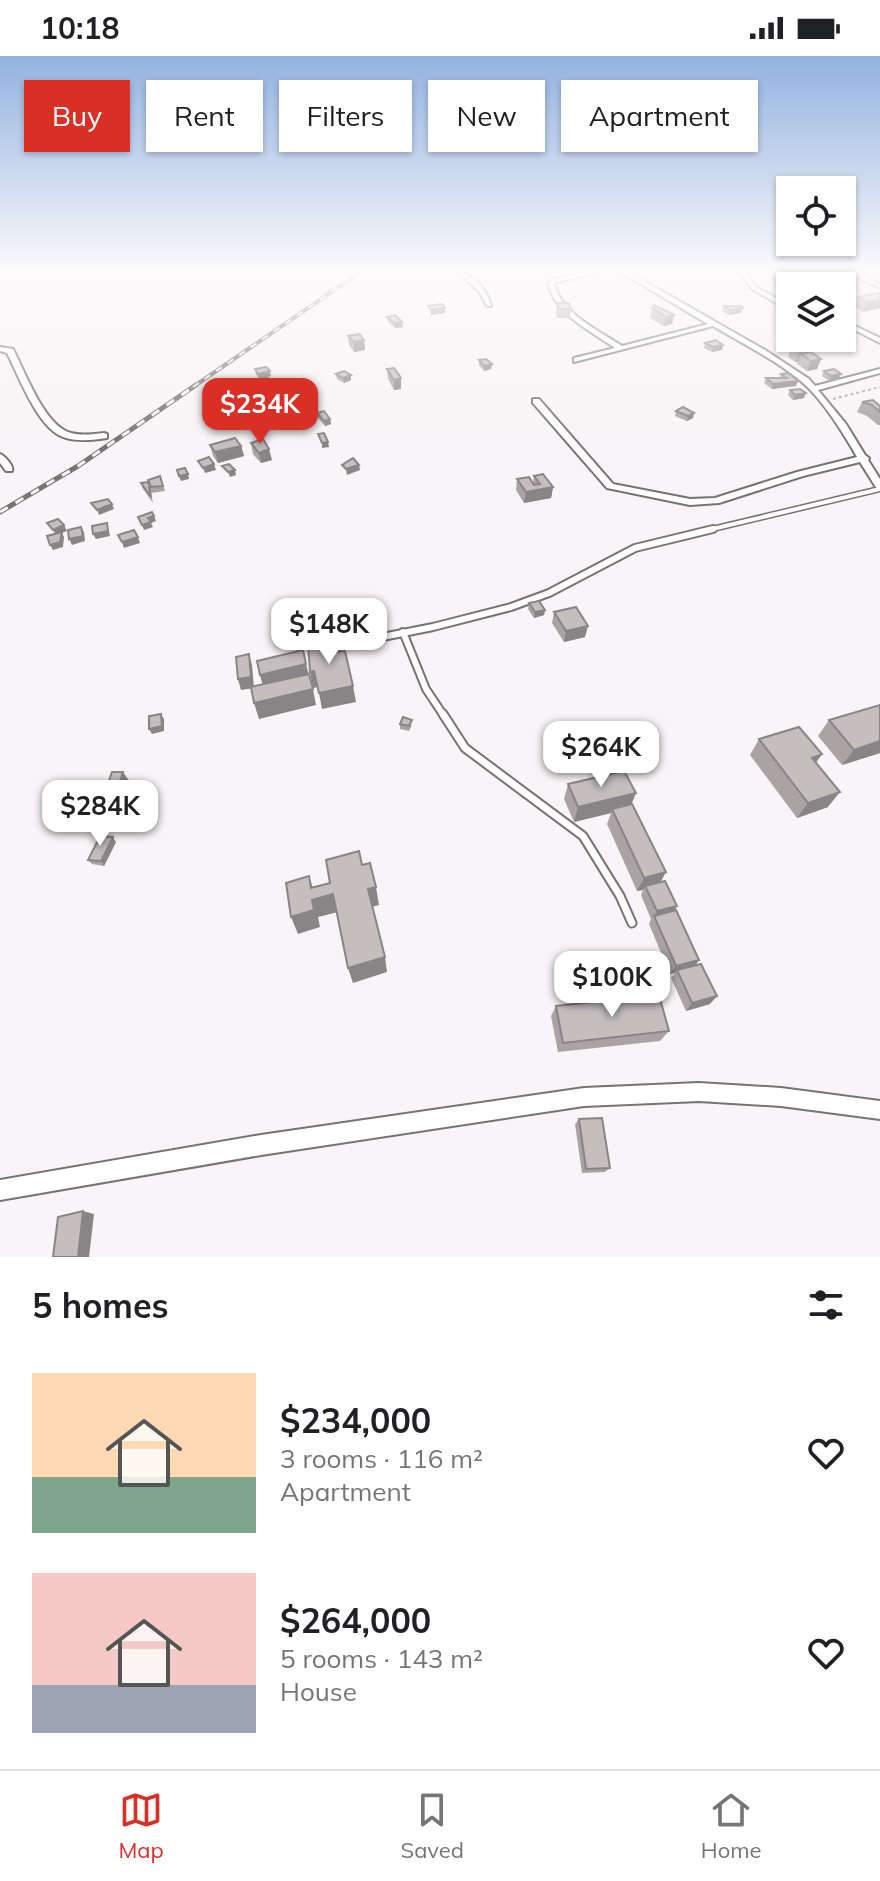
<!DOCTYPE html>
<meta charset="utf-8">
<style>
body{margin:0;font-family:Mulish,sans-serif;background:#f6f6f6;color:#202124;height:100vh;display:flex;flex-direction:column;font-size:30px;white-space:nowrap}
*{box-sizing:border-box;margin:0}
p{font-size:26px;color:#757577}
.icon{flex:none;width:44px;height:44px;fill:none;stroke:currentColor;stroke-width:2;stroke-linecap:round;stroke-linejoin:round}
.map{position:relative;height:1201px;overflow:hidden}
.panel{display:flex;flex-direction:column;background:#fff;flex:1}
.panel>*{flex:none}
.guide{position:absolute;left:24px;top:24px;width:832px;height:72px;display:flex;gap:16px}
.buttons{position:absolute;left:776px;top:120px;display:grid;gap:16px}
.buttons a{display:grid;place-items:center;width:80px;height:80px;border-radius:0px;background:#fff;box-shadow:0 2px 6px #0004;font-size:40px}
.price{position:absolute;translate:-50% -68px;padding:0 18px;border-radius:16px;background:#fff;color:#222;font-size:26px;line-height:52px;filter:drop-shadow(0 2px 4px #0008)}
.price::after{content:'';position:absolute;left:50%;top:48px;width:24px;height:18px;margin-left:-12px;background:inherit;clip-path:polygon(0 0,100% 0,50% 100%)}
.price.selected{background:#d93025;color:#fff}
ul{padding:0;list-style:none}
li{display:flex;align-items:center;gap:24px;height:200px;padding:0 32px}
li span{display:grid;place-items:center;flex:none;width:224px;height:160px;border-radius:0px;color:#555}
li>.icon{margin-inline-start:auto}
span .icon{width:96px;height:96px;fill:#fffc;stroke-width:1}
li b{font-size:34px}
h2{display:flex;justify-content:space-between;align-items:center;height:96px;padding:0 32px;font-size:34px}
.pill{padding:0 28px;border-radius:0px;background:#fff;box-shadow:0 2px 6px #0004;font-size:28px;line-height:72px}
.pill.selected{background:#d93025;color:#fff}
.status{display:flex;justify-content:space-between;align-items:center;height:56px;padding:0 40px;background:#fff;direction:ltr}
.status svg{height:22px;fill:currentColor}
.tab-bar{display:flex;justify-content:space-around;align-items:center;height:112px;border-top:2px solid #e0e0e0;background:#fff;font-size:22px;color:#757577}
.tab-bar a{display:grid;justify-items:center;gap:4px}
.tab-bar .selected{color:#d93025}
.map>svg:first-child{display:block}
.lines{fill:none;stroke-linecap:round;stroke-linejoin:round}
.lane-far2-casing{stroke:#777375;stroke-width:7}
.lane-far1-casing{stroke:#777375;stroke-width:10}
.lane-casing{stroke:#777375;stroke-width:11}
.street-casing{stroke:#777375;stroke-width:4}
.path{stroke:#aaa6a9;stroke-width:2;stroke-dasharray:3 3;stroke-linecap:butt}
.lane-far2{stroke:#fff;stroke-width:4}
.lane-far1{stroke:#fff;stroke-width:6}
.lane{stroke:#fff;stroke-width:7}
.street{fill:#fff;fill-rule:evenodd}
.rail-far1-casing{stroke:#777476;stroke-width:4}
.rail-casing{stroke:#777476;stroke-width:5}
.rail-far1{stroke:#f9f4f7;stroke-width:2;stroke-dasharray:7;stroke-linecap:butt}
.rail{stroke:#f9f4f7;stroke-width:3;stroke-dasharray:9;stroke-linecap:butt}
.wall{fill:#a9a3a4}
.shaded-wall{fill:#898586}
.building{fill:#c4bebf;stroke:#898586;stroke-width:2}
</style>
<div class="status"><b>10:18</b><svg viewBox="0 0 49 12"><path d="M0 12V9h3v3zM5 12V6h3v6zM10 12V3h3v9zM15 12V0h3v12zM26 1h20v11H26zM47 4h2v5h-2z"/></svg></div>
<div class="map">
<svg width="880" height="1201" viewBox="0 0 880 1201">
<rect width="100%" height="100%" fill="#f9f4f7"/>
<g class="lines">
<g class="lane-far2-casing">
<polyline id="lane-far2" points="704,475 880,433"/>
</g>
<g class="lane-far1-casing">
<g id="lane-far1">
<polyline points="403,576 426,633 444,660"/>
<polyline points="327,592 433,571 511,551 549,537 635,492 713,473"/>
</g>
</g>
<g class="lane-casing">
<polyline id="lane" points="443,658 465,692 583,780 620,840 632,867"/>
</g>
<g class="street-casing">
<g id="street">
<path d="M458,217c17,1 30,19 33,33h-4l-8,-15z"/>
<path d="M582,217h15l-40,9 -3,2c8,30 44,46 68,62l86,-22 -86,-51h8l135,77 44,29 6,7 65,-17v4l-62,17 28,34 19,31 4,3 -1,2 12,19v11l-3,-1 -17,-27 -57,14 -84,27 -29,2 -83,-17 -74,-85v-4h6l74,85 77,15 25,-1 82,-26 60,-15c-13,-23 -35,-58 -55,-75 -23,-20 -62,-40 -89,-56l-139,36v-4l41,-10c-24,-17 -59,-33 -67,-64l5,-5z"/>
<polygon points="740,217 746,217 756,231 790,250 790,255 752,233"/>
<polygon points="849,217 858,217 880,228 880,232"/>
<polygon points="845,267 849,267 880,282 880,287 845,269"/>
<path d="M0,291l13,2c12,23 32,78 58,84 11,3 23,1 33,0l3,1v4c-13,2 -31,4 -44,-1 -26,-10 -44,-61 -56,-84l-7,-2z"/>
<path d="M0,398c5,2 14,12 12,17h-6l-6,-8z"/>
<polygon points="699,1027 781,1032 880,1045 880,1063 781,1050 699,1045 584,1050 261,1099 0,1144 0,1124 261,1079 584,1032"/>
</g>
</g>
<polyline class="path" points="833,343 880,331"/>
<use href="#lane-far2" class="lane-far2"/>
<use href="#lane-far1" class="lane-far1"/>
<use href="#lane" class="lane"/>
<use href="#street" class="street"/>
<g class="rail-far1-casing">
<polyline id="rail-far1" points="193,331 359,217"/>
</g>
<g class="rail-casing">
<polyline id="rail" points="0,456 78,410 196,329"/>
</g>
<use href="#rail-far1" class="rail-far1"/>
<use href="#rail" class="rail"/>
</g>
<g class="wall">
<polygon points="880,238 880,252 863,256 854,250 858,241"/>
<polygon points="557,247 571,253 570,262 557,262 556,257"/>
<polygon points="724,250 743,252 741,257 729,259 722,255"/>
<polygon points="652,252 674,259 672,268 664,270 650,262"/>
<polygon points="387,261 403,271 395,272 388,266"/>
<polygon points="348,280 364,284 365,294 354,296 349,289"/>
<polygon points="705,287 723,289 722,294 712,296 704,292"/>
<polygon points="791,291 810,296 821,303 817,313 807,315 797,308 798,306 795,306 788,301"/>
<polygon points="479,304 492,308 491,313 484,315 479,309"/>
<polygon points="255,313 271,320 267,321 276,338 266,341 256,334 254,324 259,323 256,318"/>
<polygon points="387,313 401,333 394,334 388,323"/>
<polygon points="824,315 839,323 829,325 822,320"/>
<polygon points="336,318 351,319 351,324 344,327 337,323"/>
<polygon points="781,318 796,330 772,333 764,327 766,322 780,322"/>
<polygon points="790,334 804,342 793,344 788,339"/>
<polygon points="862,346 880,350 880,369 878,369 867,360 857,356"/>
<polygon points="273,350 294,356 294,362 279,366 276,363 276,357 274,355"/>
<polygon points="676,355 693,362 687,365 675,360"/>
<polygon points="317,357 330,363 331,368 325,370 318,362"/>
<polygon points="251,387 272,404 261,407 253,398"/>
<polygon points="210,389 241,390 244,400 218,407 213,400"/>
<polygon points="160,420 165,435 151,437 153,447 143,433 141,427 151,431"/>
<polygon points="534,420 553,431 551,442 524,447 516,434 517,423 533,427"/>
<polygon points="529,547 545,554 544,559 534,562 528,553"/>
<polygon points="554,556 585,581 564,586 552,567"/>
<polygon points="829,664 880,697 842,709 818,680"/>
<polygon points="400,668 412,669 409,675 400,673"/>
<polygon points="759,683 822,698 816,707 828,751 797,762 750,699"/>
<polygon points="130,726 122,751 110,752 103,742"/>
<polygon points="568,728 631,749 666,816 660,826 677,850 674,855 699,904 696,909 710,948 686,955 671,922 675,917 670,918 649,868 651,863 641,839 643,834 637,835 607,768 611,757 574,766 564,743"/>
<polygon points="116,786 104,810 92,808 88,804"/>
<polygon points="556,950 669,975 660,985 558,996 551,960"/>
<polygon points="579,1063 610,1112 605,1116 582,1117 575,1068"/>
</g>
<g class="shaded-wall">
<polygon points="880,244 880,252 863,256 867,246"/>
<polygon points="445,252 445,257 431,259 431,254"/>
<polygon points="743,252 741,257 729,259 730,254"/>
<polygon points="674,259 672,268 664,270 666,261"/>
<polygon points="402,266 403,271 395,272 394,267"/>
<polygon points="364,284 365,294 354,296 354,286"/>
<polygon points="723,289 722,294 712,296 713,291"/>
<polygon points="811,294 807,303 801,298 798,306 795,306 799,296"/>
<polygon points="821,303 817,313 807,315 811,305"/>
<polygon points="492,308 491,313 484,315 484,310"/>
<polygon points="270,315 271,320 259,323 258,318"/>
<polygon points="841,318 839,323 829,325 831,320"/>
<polygon points="351,319 351,324 344,327 343,322"/>
<polygon points="401,322 401,333 394,334 394,324"/>
<polygon points="798,325 796,330 772,333 773,328"/>
<polygon points="274,328 276,338 266,341 264,331"/>
<polygon points="806,337 804,342 793,344 795,339"/>
<polygon points="294,356 294,362 279,366 278,361"/>
<polygon points="694,357 693,362 687,365 688,360"/>
<polygon points="330,363 331,368 325,370 324,365"/>
<polygon points="328,386 329,391 322,392 322,387"/>
<polygon points="241,390 244,400 218,407 215,396"/>
<polygon points="269,393 272,404 261,407 259,397"/>
<polygon points="214,408 216,414 205,417 203,412"/>
<polygon points="359,409 360,414 347,419 346,413"/>
<polygon points="235,414 236,419 230,421 228,416"/>
<polygon points="188,418 189,423 181,425 179,420"/>
<polygon points="553,431 551,442 524,447 526,436"/>
<polygon points="112,448 114,453 99,459 97,454"/>
<polygon points="154,460 156,465 151,467 153,471 144,474 142,469 148,462"/>
<polygon points="107,467 110,480 96,483 93,478"/>
<polygon points="64,469 67,475 62,477 64,481 63,491 53,494 50,489 56,479 53,474"/>
<polygon points="81,471 84,476 85,485 72,489 69,483"/>
<polygon points="138,481 140,487 124,492 122,486"/>
<polygon points="545,554 544,559 534,562 535,556"/>
<polygon points="588,570 585,581 564,586 566,575"/>
<polygon points="249,598 252,609 254,632 241,634 238,623"/>
<polygon points="306,608 309,619 263,630 260,619"/>
<polygon points="314,615 318,631 313,632 310,616"/>
<polygon points="353,630 356,646 322,653 319,637"/>
<polygon points="313,633 316,649 259,663 254,647"/>
<polygon points="161,658 164,663 164,675 152,678 149,673"/>
<polygon points="880,685 880,697 842,709 854,694"/>
<polygon points="822,698 810,714 812,702"/>
<polygon points="123,716 130,726 122,751 115,741"/>
<polygon points="840,736 828,751 797,762 808,747"/>
<polygon points="636,737 630,752 612,753 611,757 574,766 578,751"/>
<polygon points="113,781 116,786 104,810 101,805"/>
<polygon points="666,816 658,830 645,830 643,834 637,835 644,822"/>
<polygon points="309,820 315,838 333,838 338,856 318,861 320,871 298,878 291,861 311,832"/>
<polygon points="376,831 379,849 371,851 368,833"/>
<polygon points="677,850 671,859 654,860 657,855"/>
<polygon points="385,901 387,916 353,927 348,912"/>
<polygon points="699,904 693,912 677,914 675,917 670,918 676,910"/>
<polygon points="717,940 710,948 686,955 692,947"/>
<polygon points="83,1155 94,1158 89,1201 78,1201"/>
</g>
<g class="building">
<polygon points="820,226 827,230 815,230 811,227"/>
<polygon points="879,237 880,238 880,244 867,246 858,241"/>
<polygon points="557,247 569,247 571,253 559,253"/>
<polygon points="442,248 445,252 431,254 428,250"/>
<polygon points="654,249 674,259 666,261 652,252"/>
<polygon points="724,250 742,250 743,252 730,254"/>
<polygon points="395,259 402,266 394,267 387,261"/>
<polygon points="359,278 364,284 354,286 348,280"/>
<polygon points="716,284 723,289 713,291 705,287"/>
<polygon points="803,289 811,294 799,296 791,291"/>
<polygon points="811,296 821,303 811,305 801,298"/>
<polygon points="486,303 492,308 484,310 479,304"/>
<polygon points="266,311 270,315 258,318 255,313"/>
<polygon points="394,312 401,322 394,324 387,313"/>
<polygon points="834,313 841,318 831,320 824,315"/>
<polygon points="344,315 351,319 343,322 336,318"/>
<polygon points="788,317 798,325 773,328 766,322 787,322 781,318"/>
<polygon points="267,321 274,328 264,331 254,324"/>
<polygon points="800,333 806,337 795,339 790,334"/>
<polygon points="873,344 880,350 880,356 872,349 862,346"/>
<polygon points="285,348 294,356 278,361 275,358 279,356 273,350"/>
<polygon points="683,351 694,357 688,360 676,355"/>
<polygon points="324,355 330,363 324,365 317,357"/>
<polygon points="324,377 328,386 322,387 318,378"/>
<polygon points="235,382 241,390 215,396 210,389"/>
<polygon points="263,383 269,393 259,397 251,387"/>
<polygon points="209,401 214,408 203,412 198,405"/>
<polygon points="353,402 359,409 346,413 342,409"/>
<polygon points="229,408 235,414 228,416 222,410"/>
<polygon points="185,412 188,418 179,420 177,414"/>
<polygon points="543,418 553,431 526,436 517,423 529,421 534,429 540,428 534,420"/>
<polygon points="160,420 163,430 149,431 151,441 141,427 147,426 151,431 148,424"/>
<polygon points="108,443 112,448 97,454 91,447"/>
<polygon points="152,456 154,460 148,462 151,466 142,469 138,461"/>
<polygon points="58,463 64,469 53,474 47,467"/>
<polygon points="107,467 108,475 93,478 92,470"/>
<polygon points="81,471 83,480 69,483 68,474"/>
<polygon points="134,474 138,481 122,486 118,479"/>
<polygon points="62,476 60,486 50,489 47,480"/>
<polygon points="539,545 545,554 535,556 529,547"/>
<polygon points="576,551 588,570 566,575 554,556"/>
<polygon points="333,582 336,596 345,595 353,630 319,637 314,615 310,616 308,587"/>
<polygon points="303,594 306,608 260,619 257,605"/>
<polygon points="249,598 251,621 238,623 236,601"/>
<polygon points="309,618 313,633 254,647 251,631"/>
<polygon points="880,649 880,685 854,694 829,664"/>
<polygon points="161,658 162,670 149,673 149,660"/>
<polygon points="403,661 412,664 409,670 400,668"/>
<polygon points="799,671 822,698 812,702 840,736 808,747 759,683"/>
<polygon points="624,715 636,737 578,751 568,728"/>
<polygon points="112,716 123,716 115,741 103,742"/>
<polygon points="632,748 666,816 644,822 612,753"/>
<polygon points="100,780 113,781 101,805 88,804"/>
<polygon points="359,795 362,809 370,807 376,831 368,833 385,901 348,912 333,838 312,844 314,854 291,861 286,827 309,820 311,832 330,827 326,804"/>
<polygon points="665,825 677,850 657,855 645,830"/>
<polygon points="676,854 699,904 676,910 654,860"/>
<polygon points="701,908 717,940 692,947 677,914"/>
<polygon points="659,939 669,975 563,987 556,950"/>
<polygon points="602,1062 610,1112 586,1113 579,1063"/>
<polygon points="83,1155 78,1201 53,1201 58,1161"/>
</g>
<linearGradient id="sky" x2="0" y2="1"><stop stop-color="#92b2e0"/><stop offset="0.56" stop-color="#fcfafb"/><stop offset="1" stop-color="#fcfafb" stop-opacity="0"/></linearGradient>
<rect width="880" height="386" fill="url(#sky)"/>
</svg>
<div class="buttons">
<a><svg class="icon" aria-label="locate" viewBox="0 0 24 24"><circle cx="12" cy="12" r="6"/><path d="M12 2v4M12 18v4M2 12h4M18 12h4"/></svg></a>
<a><svg class="icon" aria-label="layers" viewBox="0 0 24 24"><path d="M12 4l9 5-9 5-9-5zM3 14l9 5 9-5"/></svg></a>
</div>
<b class="price selected" style="left:260px;top:390px">$234K</b>
<b class="price" style="left:329px;top:610px">$148K</b>
<b class="price" style="left:601px;top:733px">$264K</b>
<b class="price" style="left:100px;top:792px">$284K</b>
<b class="price" style="left:612px;top:963px">$100K</b>
<div class="guide">
<a class="pill selected">Buy</a>
<a class="pill">Rent</a>
<a class="pill">Filters</a>
<a class="pill">New</a>
<a class="pill">Apartment</a>
</div>
</div>
<section class="panel">
<h2>5 homes<svg class="icon" aria-label="filters" viewBox="0 0 24 24"><path d="M4 7h16M4 17h16"/><circle cx="9" cy="7" r="2"/><circle cx="15" cy="17" r="2"/></svg></h2>
<ul>
<li><span style="background:linear-gradient(#ffd9b3 65%,#7fa58c 0)"><svg class="icon" aria-label="home" viewBox="0 0 24 24"><path d="M3 11l9-7 9 7M6 9v11h12V9"/></svg></span><div><b>$234,000</b><p>3 rooms · 116 m²</p><p>Apartment</p></div><svg class="icon" aria-label="heart" viewBox="0 0 24 24"><path d="M12 20l-8-8c-3-5 5-10 8-4 3-6 11-1 8 4z"/></svg></li>
<li><span style="background:linear-gradient(#f6c9c9 70%,#9aa5b1 0)"><svg class="icon" aria-label="home" viewBox="0 0 24 24"><path d="M3 11l9-7 9 7M6 9v11h12V9"/></svg></span><div><b>$264,000</b><p>5 rooms · 143 m²</p><p>House</p></div><svg class="icon" aria-label="heart" viewBox="0 0 24 24"><path d="M12 20l-8-8c-3-5 5-10 8-4 3-6 11-1 8 4z"/></svg></li>
</ul>
</section>
<nav class="tab-bar">
<a class="selected"><svg class="icon" aria-label="map" viewBox="0 0 24 24"><path d="M3 6l6-2 6 2 6-2v14l-6 2-6-2-6 2zM9 4v14M15 6v14"/></svg>Map</a>
<a><svg class="icon" aria-label="saved" viewBox="0 0 24 24"><path d="M7 4h10v16l-5-4-5 4z"/></svg>Saved</a>
<a><svg class="icon" aria-label="home" viewBox="0 0 24 24"><path d="M3 11l9-7 9 7M6 9v11h12V9"/></svg>Home</a>
</nav>
